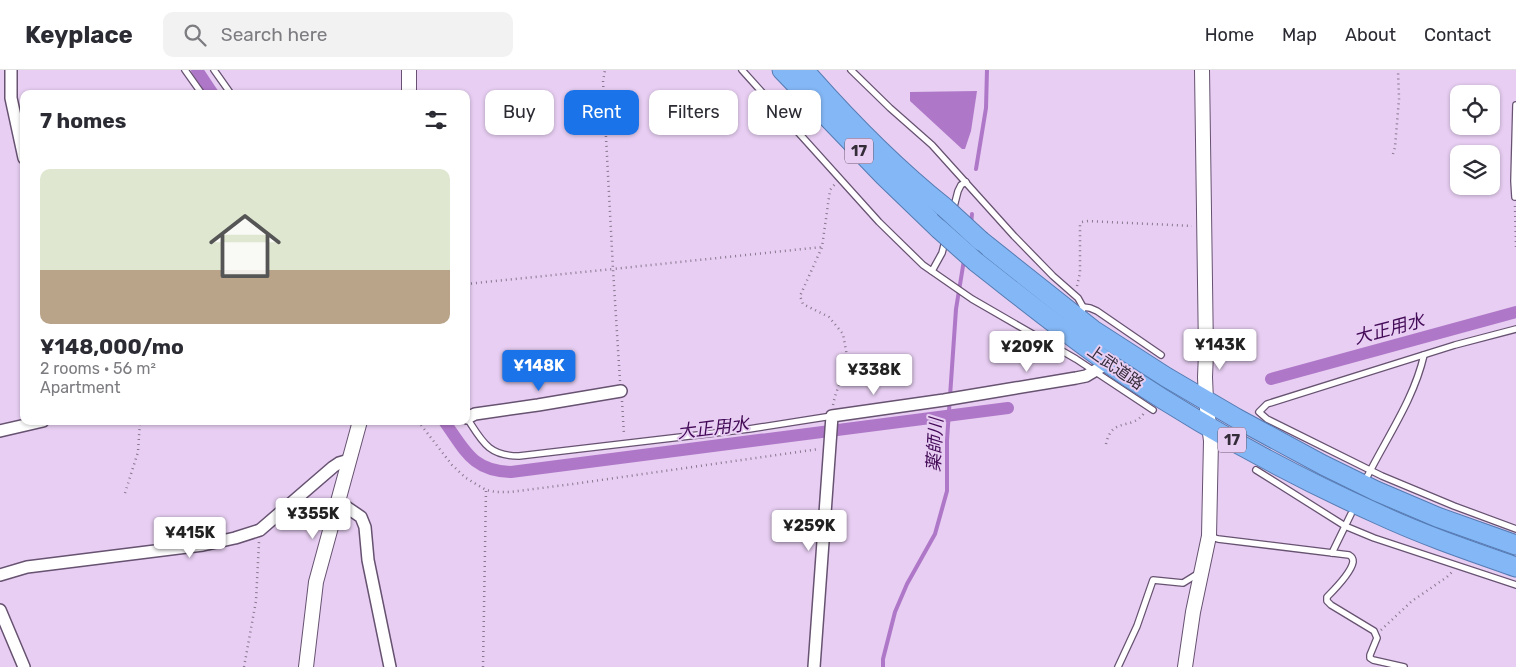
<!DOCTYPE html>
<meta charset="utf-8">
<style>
body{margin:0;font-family:Rubik,"Noto Sans JP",sans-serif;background:#f2f2f3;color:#2b2b33;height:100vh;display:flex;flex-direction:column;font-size:19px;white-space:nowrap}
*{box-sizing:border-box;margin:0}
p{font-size:16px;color:#7c7c81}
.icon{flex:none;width:28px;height:28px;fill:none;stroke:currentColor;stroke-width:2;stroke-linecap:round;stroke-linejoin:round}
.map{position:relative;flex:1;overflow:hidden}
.panel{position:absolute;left:20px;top:20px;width:450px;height:335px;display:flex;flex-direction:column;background:#fff;border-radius:10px;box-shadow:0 1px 4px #0004}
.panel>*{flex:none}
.top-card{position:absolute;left:485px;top:20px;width:475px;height:45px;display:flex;gap:10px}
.tools{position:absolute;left:1450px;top:15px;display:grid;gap:10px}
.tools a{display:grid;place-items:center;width:50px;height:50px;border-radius:10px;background:#fff;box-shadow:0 1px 4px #0004;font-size:25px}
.price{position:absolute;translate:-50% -42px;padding:0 11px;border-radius:5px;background:#fff;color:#222;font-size:16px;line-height:32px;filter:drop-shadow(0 1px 2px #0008)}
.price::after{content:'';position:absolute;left:50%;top:30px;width:15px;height:11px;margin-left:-8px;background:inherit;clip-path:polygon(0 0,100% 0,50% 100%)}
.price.active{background:#1a73e8;color:#fff}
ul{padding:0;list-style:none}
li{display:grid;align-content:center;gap:10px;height:265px;padding:0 20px}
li+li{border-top:1px solid #e1e1e2}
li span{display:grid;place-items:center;height:155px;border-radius:10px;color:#555}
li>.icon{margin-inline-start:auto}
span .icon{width:90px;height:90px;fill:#fffc;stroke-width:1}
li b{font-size:21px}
h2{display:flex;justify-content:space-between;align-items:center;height:60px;padding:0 20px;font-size:21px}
.tag{padding:0 18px;border-radius:10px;background:#fff;box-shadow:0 1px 4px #0004;font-size:18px;line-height:45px}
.tag.active{background:#1a73e8;color:#fff}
header{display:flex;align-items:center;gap:30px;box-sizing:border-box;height:70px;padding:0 25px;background:#fff;border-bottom:1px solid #e1e1e2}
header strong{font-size:24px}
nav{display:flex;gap:28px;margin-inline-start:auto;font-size:18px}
.search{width:350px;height:45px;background:#f2f2f3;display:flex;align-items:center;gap:12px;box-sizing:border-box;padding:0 18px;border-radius:10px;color:#7c7c81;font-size:19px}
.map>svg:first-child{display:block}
.water{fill:#af77c8}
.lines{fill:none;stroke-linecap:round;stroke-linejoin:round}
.stream{stroke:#af77c8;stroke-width:4}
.canal{stroke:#af77c8;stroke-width:12}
.service-casing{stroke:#675271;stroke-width:8}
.minor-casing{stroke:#675271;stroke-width:14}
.tertiary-casing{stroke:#675271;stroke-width:16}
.trunk-casing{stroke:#557bb3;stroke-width:21}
.path{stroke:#87778f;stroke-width:2.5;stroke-dasharray:1 4;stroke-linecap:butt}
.service{stroke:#fff;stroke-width:5.5}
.minor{stroke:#fff;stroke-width:11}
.tertiary{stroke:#fff;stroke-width:14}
.trunk{stroke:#84b7f6;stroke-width:19}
.trunk-bridge-casing{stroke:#557bb3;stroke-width:21;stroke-linecap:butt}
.trunk-bridge{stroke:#84b7f6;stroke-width:19}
.labels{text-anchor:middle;stroke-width:4;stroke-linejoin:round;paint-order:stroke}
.shield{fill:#e7cef2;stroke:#6a5d71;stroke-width:1}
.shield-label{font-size:15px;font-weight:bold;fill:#352c3a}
.street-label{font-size:16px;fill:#352c3a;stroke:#e7cef2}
.water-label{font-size:18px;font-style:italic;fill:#430a57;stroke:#e7cef2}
</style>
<header>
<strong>Keyplace</strong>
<div class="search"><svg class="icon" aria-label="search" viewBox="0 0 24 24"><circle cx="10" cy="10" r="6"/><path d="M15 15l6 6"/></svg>Search here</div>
<nav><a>Home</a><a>Map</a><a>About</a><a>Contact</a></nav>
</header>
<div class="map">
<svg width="1516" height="597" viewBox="0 0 1516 597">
<rect width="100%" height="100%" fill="#e7cef2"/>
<polygon class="water" points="977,21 971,61 965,79 962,79 910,31 910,22"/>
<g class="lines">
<g class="stream">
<polyline points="976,99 986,38 987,0"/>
<polyline points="971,154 972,144"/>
<polyline points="883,597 883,589 895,542 907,514 935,464 947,421 947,370 956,239 964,190"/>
</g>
<g class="canal">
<polyline points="197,0 213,24"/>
<polyline points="1271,309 1516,242"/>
<path d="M444,351c21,29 28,50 67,51l497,-64"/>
</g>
<g class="service-casing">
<g id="service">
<polyline points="185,0 202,24"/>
<polyline points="214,0 231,24"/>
<polyline points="742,0 879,152 923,195 972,229 1076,289 1153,340"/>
<polyline points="851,0 890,38 932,75 1014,166 1053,206 1078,228 1083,237 1082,242 1079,246"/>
<polyline points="1516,35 1514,111 1515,127 1516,127"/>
<polyline points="932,201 942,183 958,121 961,115 966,112"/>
<polyline points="1083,237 1090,238 1097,241 1161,285"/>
<polyline points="1516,259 1455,275 1267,334 1259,342 1267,349 1382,406 1454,436 1516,459"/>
<path d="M467,348c15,23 21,38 52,38l230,-27 83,-13"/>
<polyline points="1256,400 1345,456 1374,468 1516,515"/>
<path d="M1367,407c20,-40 47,-78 57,-122"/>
<path d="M1209,466l9,3 131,16c3,2 4,3 4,7 -2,11 -18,27 -26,35v4l4,4 43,26 3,7 -7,17v3l3,2 31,7"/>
<polyline points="1332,483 1351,444"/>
<polyline points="1118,597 1137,556 1153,510 1183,513 1199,503"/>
</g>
</g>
<g class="minor-casing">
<g id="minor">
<polyline points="11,0 11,28 24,88"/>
<polyline points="467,348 475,344 538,335 621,321"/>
<polyline points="0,361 43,351"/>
<polyline points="339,432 361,447 365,457 368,490 390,597"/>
<polyline points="0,505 27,497 203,475 235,468 260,460 333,397 339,393 349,390"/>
<polyline points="0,540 24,597"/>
<polyline points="814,597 832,346 944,330 1076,308 1086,306 1108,293"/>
</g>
</g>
<g class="tertiary-casing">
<g id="tertiary">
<polyline points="409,24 409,0"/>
<polyline points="306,597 316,512 360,351"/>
<polyline points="1185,597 1193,542 1209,466 1211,371 1206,331 1205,307 1206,283 1202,0"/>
</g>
</g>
<g class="trunk-casing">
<g id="trunk">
<polyline points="782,0 884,106 939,159"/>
<path d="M804,0c42,48 90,97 140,137"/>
<polyline points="981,171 1093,260 1166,307 1236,348 1323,395 1376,421 1437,447 1516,475"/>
<path d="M976,192c50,39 99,79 151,114 80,53 164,99 251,138 45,21 92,37 138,53"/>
</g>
</g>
<g class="path">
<polyline points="1393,84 1395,77 1399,29 1398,0"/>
<polyline points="1515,136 1516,177"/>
<polyline points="466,214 613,199 603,11 605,0"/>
<polyline points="1077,216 1080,203 1080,155 1082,152 1088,151 1192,156"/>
<polyline points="620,311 613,199 822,177"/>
<polyline points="622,331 624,365"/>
<polyline points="833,335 835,326 843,304 847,286 843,264 829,247 803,234 800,226 822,177 830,120 835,114"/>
<polyline points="418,351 452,395 466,408 486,420 496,422 510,422 573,414 819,379"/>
<path d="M1106,374c6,-28 26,-13 38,-31"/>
<polyline points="125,423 138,382 140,351"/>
<polyline points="1381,560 1412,531 1447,507 1452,502"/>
<polyline points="244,597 256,531 259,472"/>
<polyline points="483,597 486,420"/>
</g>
<use href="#service" class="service"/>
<use href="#minor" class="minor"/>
<use href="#tertiary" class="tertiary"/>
<use href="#trunk" class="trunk"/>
<g class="trunk-bridge-casing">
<g id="trunk-bridge">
<polyline points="944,137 981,171"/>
<polyline points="939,159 976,192"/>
</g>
</g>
<use href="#trunk-bridge" class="trunk-bridge"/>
</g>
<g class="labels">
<g class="shield">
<rect x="845" y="68.5" width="28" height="25" rx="4"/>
<rect x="1218" y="357.5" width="28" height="25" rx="4"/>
</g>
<g class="shield-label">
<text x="859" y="86">17</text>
<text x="1232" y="375">17</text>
</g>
<g class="street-label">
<text transform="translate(1116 297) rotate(35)" y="6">上武道路</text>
</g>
<g class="water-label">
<text transform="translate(1389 259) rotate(-15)" y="6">大正用水</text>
<text transform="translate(713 358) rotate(-7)" y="6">大正用水</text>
<text transform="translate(935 375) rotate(-87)" y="6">薬師川</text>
</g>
</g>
</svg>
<div class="tools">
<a><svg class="icon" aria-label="locate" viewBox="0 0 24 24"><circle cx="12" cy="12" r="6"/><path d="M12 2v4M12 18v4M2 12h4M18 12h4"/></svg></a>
<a><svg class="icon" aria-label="layers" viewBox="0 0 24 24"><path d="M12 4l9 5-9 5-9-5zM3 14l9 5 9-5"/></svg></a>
</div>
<b class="price" style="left:1220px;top:301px">¥143K</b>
<b class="price" style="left:1027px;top:303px">¥209K</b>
<b class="price active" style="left:539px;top:322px">¥148K</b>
<b class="price" style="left:874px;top:326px">¥338K</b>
<b class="price" style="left:313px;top:470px">¥355K</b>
<b class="price" style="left:809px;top:482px">¥259K</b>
<b class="price" style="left:190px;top:489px">¥415K</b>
<div class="top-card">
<a class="tag">Buy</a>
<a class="tag active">Rent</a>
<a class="tag">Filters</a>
<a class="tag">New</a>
</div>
<section class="panel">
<h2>7 homes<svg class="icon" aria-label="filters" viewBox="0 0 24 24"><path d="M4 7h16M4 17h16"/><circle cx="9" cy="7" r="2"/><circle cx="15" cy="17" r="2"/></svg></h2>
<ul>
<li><span style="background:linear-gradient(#dfe7d0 65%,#b9a48a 0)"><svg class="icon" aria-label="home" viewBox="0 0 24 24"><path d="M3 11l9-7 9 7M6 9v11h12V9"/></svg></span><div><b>¥148,000/mo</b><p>2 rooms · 56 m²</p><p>Apartment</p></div></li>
</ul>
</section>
</div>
